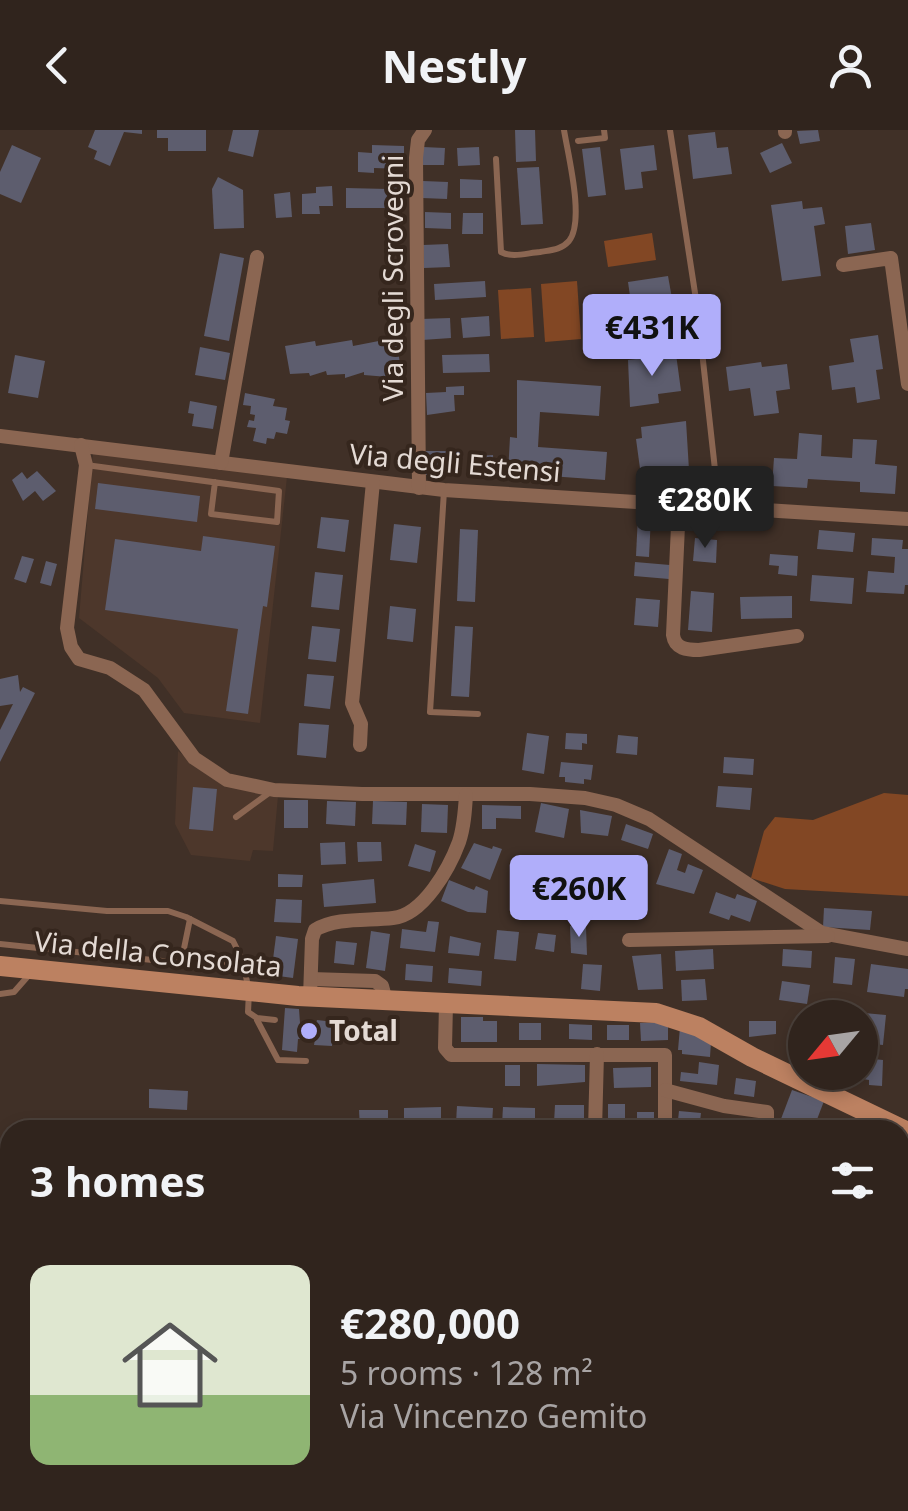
<!DOCTYPE html>
<meta charset="utf-8">
<style>
body{margin:0;font-family:"Noto Sans",sans-serif;background:#382c26;color:#f1f3f6;height:100vh;display:flex;flex-direction:column;font-size:38px;white-space:nowrap}
*{box-sizing:border-box;margin:0}
p{font-size:32px;color:#a8a4a4}
.icon{flex:none;width:55px;height:55px;fill:none;stroke:currentColor;stroke-width:2;stroke-linecap:round;stroke-linejoin:round}
.map{position:relative;flex:1;overflow:hidden}
.drawer{position:absolute;left:0px;top:990px;width:910px;height:392px;display:flex;flex-direction:column;background:#30241d;border-radius:30px 30px 0 0;box-shadow:0 5px 15px #0003,0 0 0 2px #4b413b}
.drawer>*{flex:none}
.needle{width:65px;rotate:241deg}
.controls{position:absolute;left:788px;top:870px;display:grid;gap:20px}
.controls a{display:grid;place-items:center;width:90px;height:90px;border-radius:50%;background:#30241d;box-shadow:0 5px 15px #0003,0 0 0 2px #4b413b;font-size:50px}
.price{position:absolute;translate:-50% -85px;padding:0 22px;border-radius:10px;background:#b0aefa;color:#111;font-size:32px;line-height:65px;filter:drop-shadow(0 2px 5px #0008)}
.price::after{content:'';position:absolute;left:50%;top:60px;width:30px;height:22px;margin-left:-15px;background:inherit;clip-path:polygon(0 0,100% 0,50% 100%)}
.price.active{background:#222;color:#fff}
ul{padding:0;list-style:none}
li{display:flex;align-items:center;gap:30px;height:250px;padding:0 30px}
li span{display:grid;place-items:center;flex:none;width:280px;height:200px;border-radius:20px;color:#555}
li>.icon{margin-inline-start:auto}
span .icon{width:120px;height:120px;fill:#fffc;stroke-width:1}
li b{font-size:42px}
h2{display:flex;justify-content:space-between;align-items:center;height:120px;padding:0 30px;font-size:42px}
header{display:flex;justify-content:space-between;align-items:center;height:130px;padding:0 30px;background:#30241d;font-size:45px;font-weight:700}
.map>svg:first-child{display:block}
.built{fill:#4d372b}
.green{fill:#824724}
.building{fill:#5d5d6e}
.lines{fill:none;stroke-linecap:round;stroke-linejoin:round}
.service{stroke:#8b6652;stroke-width:6}
.minor{stroke:#8b6652;stroke-width:14}
.secondary{stroke:#bc8161;stroke-width:20}
.poi-dot{fill:#b0aefa;stroke:#35261d;stroke-width:4}
.labels{text-anchor:middle;stroke-width:8;stroke-linejoin:round;paint-order:stroke}
.street-label{font-size:28px;fill:#e4dad4;stroke:#35261d}
.poi-label{font-size:28px;font-weight:bold;fill:#e4dad4;stroke:#35261d;text-anchor:start}
</style>
<header><svg class="icon" aria-label="back" viewBox="0 0 24 24"><path d="M15 5l-7 7 7 7"/></svg>Nestly<svg class="icon" aria-label="person" viewBox="0 0 24 24"><circle cx="12" cy="8" r="4"/><path d="M4 21q1-7 8-7t8 7"/></svg></header>
<div class="map">
<svg width="908" height="1381" viewBox="0 0 908 1381">
<rect width="100%" height="100%" fill="#403027"/>
<g class="built">
<polygon points="93,322 287,347 260,593 184,583 158,548 79,488"/>
<polygon points="178,621 220,653 278,666 273,721 253,720 250,731 191,725 175,694"/>
<polygon points="0,1155 10,1156 10,1291 0,1292"/>
</g>
<g class="green">
<polygon points="652,103 656,130 608,137 604,111"/>
<polygon points="577,151 581,209 545,212 541,154"/>
<polygon points="531,158 534,207 501,209 498,160"/>
<polygon points="884,663 908,665 908,766 785,759 751,748 764,701 775,687 813,690"/>
</g>
<g class="building">
<polygon points="95,0 142,0 142,4 124,2 110,36 94,29 97,21 88,17"/>
<polygon points="157,0 206,0 206,21 168,21 168,8 157,8"/>
<polygon points="233,0 259,0 253,27 228,21"/>
<polygon points="515,0 535,0 536,31 516,32"/>
<polygon points="818,0 820,11 800,14 797,1"/>
<polygon points="715,2 717,18 728,17 732,44 693,49 688,5"/>
<polygon points="782,13 792,33 770,43 760,23"/>
<polygon points="12,15 41,28 21,73 0,64 0,42"/>
<polygon points="372,15 404,16 404,39 374,38 374,43 358,42 358,22 372,23"/>
<polygon points="654,15 657,40 641,42 643,58 625,60 620,19"/>
<polygon points="423,17 445,18 444,35 423,35"/>
<polygon points="479,17 480,35 458,36 457,18"/>
<polygon points="600,17 606,65 588,67 582,19"/>
<polygon points="539,37 543,94 521,95 517,38"/>
<polygon points="218,47 243,60 244,98 214,99 212,59"/>
<polygon points="388,49 404,49 404,71 389,71 389,78 346,78 346,58 388,59"/>
<polygon points="460,49 482,50 482,68 460,68"/>
<polygon points="423,51 448,52 447,69 422,68"/>
<polygon points="332,56 333,76 319,76 320,84 302,84 302,64 316,63 316,57"/>
<polygon points="290,62 292,87 276,88 274,64"/>
<polygon points="802,71 803,79 822,77 825,94 814,96 821,146 782,151 771,75"/>
<polygon points="425,82 451,83 451,99 425,98"/>
<polygon points="463,83 483,83 483,104 462,104"/>
<polygon points="871,93 875,120 848,124 845,96"/>
<polygon points="448,114 450,137 424,138 423,115"/>
<polygon points="220,123 244,128 229,211 204,206"/>
<polygon points="668,146 673,174 632,180 628,152"/>
<polygon points="485,151 486,167 435,170 434,154"/>
<polygon points="489,186 490,206 463,208 461,188"/>
<polygon points="450,188 451,208 422,210 421,189"/>
<polygon points="878,205 883,239 876,240 880,269 857,273 855,257 832,260 829,236 854,232 850,209"/>
<polygon points="389,209 390,215 397,214 401,240 387,242 388,247 364,245 364,242 345,248 345,244 327,245 326,241 310,246 309,243 290,244 285,216 315,211 316,216 352,210 353,216"/>
<polygon points="200,217 230,223 225,250 195,245"/>
<polygon points="489,224 490,242 443,243 442,225"/>
<polygon points="676,224 681,261 658,264 659,273 630,277 628,230"/>
<polygon points="15,225 45,231 38,268 8,263"/>
<polygon points="761,232 762,237 787,234 790,259 776,261 779,283 754,286 750,258 729,261 726,237"/>
<polygon points="517,250 601,256 599,286 540,282 538,317 607,322 605,350 508,343 510,307 517,308"/>
<polygon points="464,256 464,265 454,265 455,281 427,285 426,263 446,262 446,257"/>
<polygon points="245,263 275,269 273,276 287,278 285,290 290,291 287,304 276,302 274,309 267,308 266,314 253,311 256,298 247,297 249,290 254,291 255,285 250,284 251,276 243,275"/>
<polygon points="190,271 217,276 213,299 192,296 194,284 188,283"/>
<polygon points="686,291 689,340 641,346 636,309 642,308 641,297"/>
<polygon points="799,303 822,305 821,326 852,328 853,309 877,310 875,334 897,336 895,364 860,362 860,352 808,349 807,358 772,356 774,328 797,329"/>
<polygon points="425,321 460,321 461,345 425,345"/>
<polygon points="493,325 494,346 477,346 477,326"/>
<polygon points="37,341 56,361 43,371 35,361 23,371 12,350 22,342 27,349"/>
<polygon points="98,353 200,366 197,392 95,379"/>
<polygon points="638,385 651,386 649,427 636,426"/>
<polygon points="321,387 349,390 345,422 317,418"/>
<polygon points="394,394 421,397 417,433 390,430"/>
<polygon points="460,399 478,400 475,472 457,471"/>
<polygon points="819,400 855,403 853,422 817,419"/>
<polygon points="203,406 275,416 267,477 263,476 248,584 226,581 238,499 105,480 115,409 201,421"/>
<polygon points="695,408 717,410 716,433 693,431"/>
<polygon points="872,408 903,410 902,419 908,419 908,455 905,455 904,464 866,462 868,441 894,443 895,427 871,425"/>
<polygon points="770,424 798,426 797,446 778,444 779,436 769,435"/>
<polygon points="22,426 34,429 26,453 14,449"/>
<polygon points="46,431 57,434 51,456 40,453"/>
<polygon points="635,432 670,435 669,449 634,446"/>
<polygon points="315,442 343,445 339,480 311,477"/>
<polygon points="812,445 854,448 852,474 810,471"/>
<polygon points="691,461 714,463 712,502 688,500"/>
<polygon points="792,466 792,488 741,489 740,467"/>
<polygon points="636,468 660,470 658,497 634,495"/>
<polygon points="390,476 416,479 413,512 387,509"/>
<polygon points="312,496 340,499 336,532 308,529"/>
<polygon points="455,496 473,497 469,567 451,566"/>
<polygon points="307,544 334,546 330,579 304,576"/>
<polygon points="18,545 20,562 23,557 35,563 0,632 0,600 13,574 0,576 0,549"/>
<polygon points="299,593 329,595 326,628 297,625"/>
<polygon points="527,603 549,606 544,644 522,640"/>
<polygon points="566,603 587,604 587,614 582,613 582,620 565,619"/>
<polygon points="618,605 638,607 637,625 616,623"/>
<polygon points="724,627 754,629 753,645 723,643"/>
<polygon points="561,632 593,635 591,650 584,649 584,654 565,652 565,647 559,647"/>
<polygon points="718,656 752,658 750,680 716,677"/>
<polygon points="193,657 217,659 213,701 189,699"/>
<rect x="284" y="670" width="24" height="28"/>
<polygon points="327,671 356,672 355,696 326,694"/>
<polygon points="373,671 407,672 406,695 372,694"/>
<polygon points="541,673 569,679 564,708 535,702"/>
<polygon points="422,674 448,675 447,703 421,702"/>
<polygon points="482,675 521,676 521,689 496,688 496,699 482,699"/>
<polygon points="580,680 612,686 608,706 581,703"/>
<polygon points="626,694 653,704 648,719 621,710"/>
<polygon points="345,712 346,734 321,735 320,713"/>
<polygon points="357,712 381,712 382,731 358,732"/>
<polygon points="474,713 492,719 493,716 502,719 490,750 461,738"/>
<polygon points="415,714 436,721 430,742 408,736"/>
<polygon points="669,719 682,724 677,740 685,743 688,734 703,740 694,764 656,754"/>
<polygon points="278,744 303,745 302,757 278,757"/>
<polygon points="374,749 376,773 324,777 322,754"/>
<polygon points="449,750 474,760 476,756 488,761 486,783 468,782 441,771"/>
<polygon points="716,762 735,769 737,764 757,771 750,792 731,785 729,790 709,783"/>
<polygon points="613,765 630,767 628,784 612,782"/>
<polygon points="276,769 302,770 301,793 274,792"/>
<polygon points="824,778 872,781 870,800 823,797"/>
<polygon points="428,791 439,792 435,822 400,818 402,799 426,802"/>
<polygon points="570,796 586,797 587,825 571,823"/>
<polygon points="497,800 519,802 516,831 494,829"/>
<polygon points="371,801 390,804 385,841 366,838"/>
<polygon points="538,803 556,805 554,822 535,819"/>
<polygon points="276,806 298,809 293,848 271,845"/>
<polygon points="450,806 481,813 479,826 448,823"/>
<polygon points="336,811 357,813 354,835 334,833"/>
<polygon points="713,819 714,839 676,841 675,821"/>
<polygon points="783,819 812,821 811,838 782,836"/>
<polygon points="661,824 663,859 638,860 632,826"/>
<polygon points="835,827 855,829 852,855 833,853"/>
<polygon points="406,834 433,836 432,852 405,850"/>
<polygon points="583,834 602,835 600,861 581,859"/>
<polygon points="871,834 908,839 908,859 905,859 904,867 867,862"/>
<polygon points="449,838 482,841 481,856 448,853"/>
<polygon points="705,849 707,870 682,871 681,850"/>
<polygon points="782,851 810,855 807,874 779,870"/>
<polygon points="285,878 299,879 300,893 316,894 317,890 334,892 332,916 314,915 315,909 298,909 297,922 282,920"/>
<polygon points="864,883 886,885 883,915 861,913"/>
<polygon points="461,887 483,887 483,891 497,891 497,912 461,912"/>
<polygon points="749,891 776,891 776,904 749,907"/>
<polygon points="668,892 668,910 641,911 640,893"/>
<polygon points="792,892 805,893 805,921 790,920"/>
<rect x="519" y="893" width="22" height="17"/>
<polygon points="569,894 592,895 592,910 569,909"/>
<rect x="607" y="895" width="22" height="15"/>
<polygon points="680,897 711,912 710,927 682,924 682,920 678,920"/>
<polygon points="864,928 883,930 882,956 869,955 869,950 863,949"/>
<polygon points="699,932 719,935 717,955 680,951 681,942 698,944"/>
<polygon points="537,934 585,935 585,952 537,956"/>
<rect x="505" y="935" width="15" height="21"/>
<polygon points="651,937 651,957 614,958 613,938"/>
<polygon points="736,948 756,951 754,967 734,964"/>
<polygon points="149,959 188,961 187,980 149,978"/>
<polygon points="792,960 824,971 813,1000 781,989"/>
<rect x="608" y="974" width="17" height="26"/>
<polygon points="555,975 584,975 584,993 554,993"/>
<polygon points="457,976 493,978 492,995 456,993"/>
<polygon points="441,977 441,996 404,997 404,978"/>
<polygon points="503,977 535,978 535,995 502,994"/>
<polygon points="359,980 388,980 388,1000 360,1000"/>
<polygon points="679,981 701,983 699,1000 677,999"/>
<rect x="637" y="982" width="17" height="18"/>
<polygon points="0,1052 10,1053 8,1089 0,1087"/>
<rect x="900" y="1148" width="8" height="35"/>
<polygon points="10,1198 10,1228 0,1231 0,1200"/>
<polygon points="900,1198 908,1202 908,1239 900,1239"/>
<polygon points="635,1372 668,1372 669,1381 636,1381"/>
<polygon points="408,1374 408,1381 272,1381 272,1378"/>
</g>
<g class="lines">
<g class="service">
<polyline points="670,0 697,176 719,376"/>
<polyline points="578,11 605,8 604,0"/>
<path d="M496,29l5,93c11,6 26,1 39,0 11,-2 21,-2 29,-11 16,-20 -1,-86 -5,-111"/>
<polyline points="86,335 279,361 277,392 211,384 215,352"/>
<polyline points="444,361 430,582 478,584"/>
<polyline points="236,687 273,660"/>
<polyline points="0,771 107,781 168,781 186,787 233,811 243,831 249,862 248,882 257,888 275,890"/>
<polyline points="0,814 181,833 220,835 243,831"/>
<polyline points="181,833 190,789"/>
<polyline points="0,864 14,862 29,845"/>
<polyline points="257,890 278,930 306,931"/>
<polyline points="183,1372 184,1381"/>
<polyline points="461,1372 475,1377 585,1375 585,1372"/>
<polyline points="585,1375 599,1381"/>
</g>
<g class="minor">
<polyline points="785,0 785,2"/>
<polyline points="843,135 891,128 908,254"/>
<polyline points="0,306 444,360 908,389"/>
<polyline points="81,315 86,335 67,498 71,517 79,529 110,538 144,560 194,628 227,650 274,660 362,664 530,664 585,668 616,675 649,689 822,803 908,819"/>
<polyline points="221,333 257,127"/>
<polyline points="419,358 416,28 418,10 425,0"/>
<path d="M679,374l-6,131c2,14 14,15 26,15l98,-14"/>
<polyline points="360,615 361,594 352,573 373,352"/>
<polyline points="629,810 828,806"/>
<polyline points="311,849 375,851 382,856 386,871"/>
<path d="M310,867l2,-58 3,-9c21,-13 53,-9 78,-12 30,-3 56,-49 66,-76 5,-15 6,-31 7,-47"/>
<polyline points="446,874 445,918 451,925 665,925 665,1000"/>
<polyline points="665,960 724,976 767,982 767,1000"/>
<polyline points="578,1000 595,1000"/>
<polyline points="595,1000 597,924"/>
<polyline points="900,1062 908,1062"/>
<polyline points="162,1372 162,1381"/>
<polyline points="610,1372 611,1381"/>
</g>
<g class="secondary">
<polyline points="0,836 298,866 656,883 699,897 752,927 908,1002"/>
<polyline points="900,1271 908,1271"/>
<polyline points="0,1306 10,1305"/>
</g>
</g>
<circle class="poi-dot" cx="309" cy="901" r="10"/>
<g class="labels">
<g class="street-label">
<text transform="translate(393 148) rotate(-90)" y="10">Via degli Scrovegni</text>
<text transform="translate(455 333) rotate(5)" y="10">Via degli Estensi</text>
<text transform="translate(158 824) rotate(6)" y="10">Via della Consolata</text>
</g>
<g class="poi-label">
<text x="329" y="911">Total</text>
</g>
</g>
</svg>
<div class="controls">
<a><svg class="needle" viewBox="-14 -14 28 28"><path d="M0-13l5 13h-10z" fill="#e53935"/><path d="M0 13l5-13h-10z" fill="#a8a4a4"/></svg></a>
</div>
<b class="price" style="left:652px;top:249px">€431K</b>
<b class="price active" style="left:705px;top:421px">€280K</b>
<b class="price" style="left:579px;top:810px">€260K</b>
<section class="drawer">
<h2>3 homes<svg class="icon" aria-label="filters" viewBox="0 0 24 24"><path d="M4 7h16M4 17h16"/><circle cx="9" cy="7" r="2"/><circle cx="15" cy="17" r="2"/></svg></h2>
<ul>
<li><span style="background:linear-gradient(#dfe7d0 65%,#8fb573 0)"><svg class="icon" aria-label="home" viewBox="0 0 24 24"><path d="M3 11l9-7 9 7M6 9v11h12V9"/></svg></span><div><b>€280,000</b><p>5 rooms · 128 m²</p><p>Via Vincenzo Gemito</p></div></li>
</ul>
</section>
</div>
